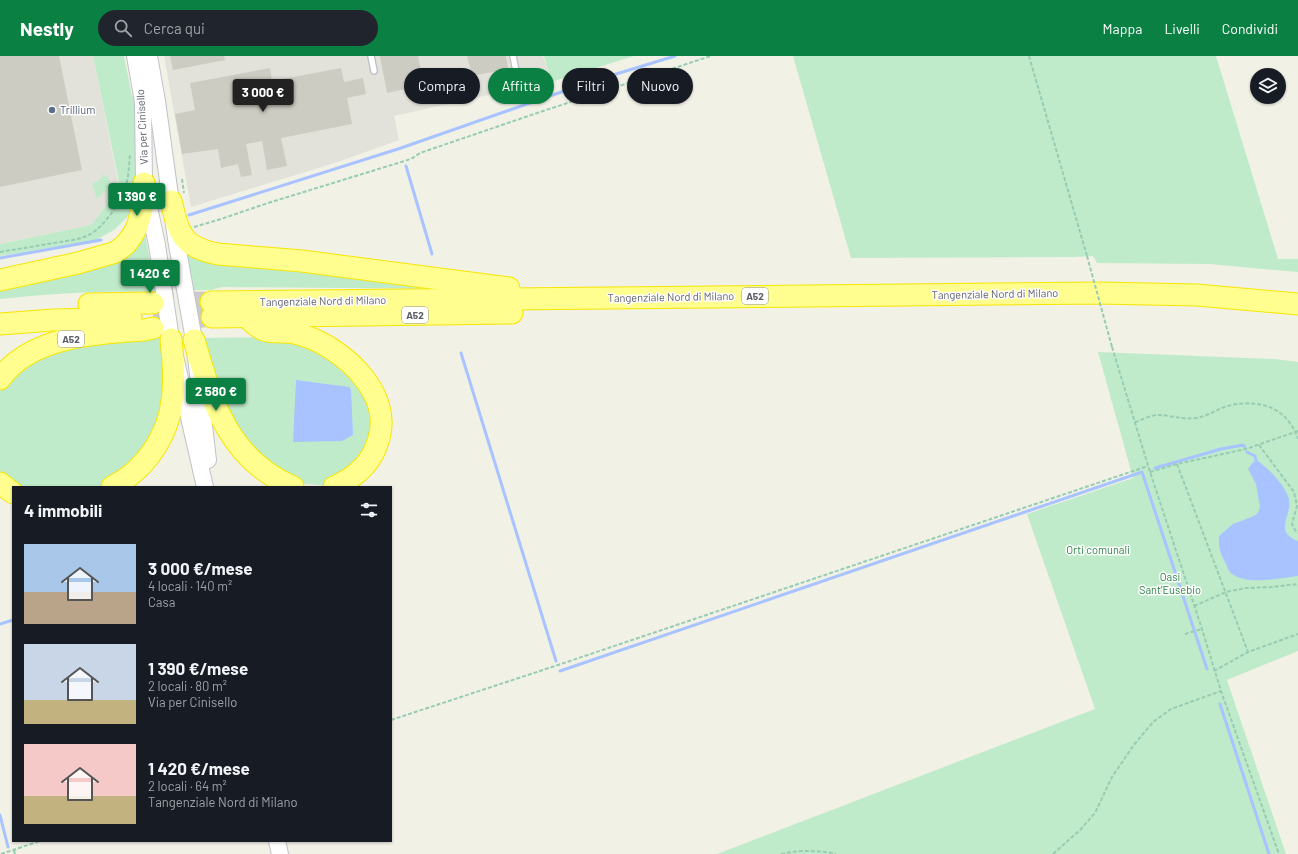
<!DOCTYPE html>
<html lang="it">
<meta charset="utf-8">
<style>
body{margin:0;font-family:Barlow,sans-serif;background:#20242c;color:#f1f3f6;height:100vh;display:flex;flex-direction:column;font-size:15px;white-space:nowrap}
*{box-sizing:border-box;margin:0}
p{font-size:13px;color:#9ea1a6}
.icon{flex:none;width:22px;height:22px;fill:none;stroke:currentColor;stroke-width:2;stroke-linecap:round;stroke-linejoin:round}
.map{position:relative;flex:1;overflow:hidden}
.panel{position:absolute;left:12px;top:430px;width:380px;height:356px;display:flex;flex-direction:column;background:#171b24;border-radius:0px;box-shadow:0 1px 3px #0004}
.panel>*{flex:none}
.guide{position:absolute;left:404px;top:12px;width:380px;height:36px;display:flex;gap:8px}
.controls{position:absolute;left:1250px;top:12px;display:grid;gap:8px}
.controls a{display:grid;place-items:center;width:36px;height:36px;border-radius:50%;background:#171b24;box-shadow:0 1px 3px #0004;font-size:20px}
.price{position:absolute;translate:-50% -34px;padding:0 9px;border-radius:4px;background:#0b8043;color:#fff;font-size:13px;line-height:26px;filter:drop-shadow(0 1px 2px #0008)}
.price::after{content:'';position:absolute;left:50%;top:24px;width:12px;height:9px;margin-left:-6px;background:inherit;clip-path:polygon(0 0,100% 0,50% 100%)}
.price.active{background:#222;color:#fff}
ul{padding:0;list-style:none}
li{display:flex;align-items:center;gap:12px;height:100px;padding:0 12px}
li span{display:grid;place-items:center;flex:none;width:112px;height:80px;border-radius:0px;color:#555}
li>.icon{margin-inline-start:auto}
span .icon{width:48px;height:48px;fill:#fffc;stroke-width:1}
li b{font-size:17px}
h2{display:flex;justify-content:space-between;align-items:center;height:48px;padding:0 12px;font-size:17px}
.chip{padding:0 14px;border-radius:18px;background:#171b24;box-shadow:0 1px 3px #0004;font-size:14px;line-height:36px}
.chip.active{background:#0b8043;color:#fff}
header{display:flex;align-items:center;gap:24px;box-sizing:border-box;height:56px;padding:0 20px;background:#0b8043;color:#fff}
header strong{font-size:19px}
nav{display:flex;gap:22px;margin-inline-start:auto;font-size:14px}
.search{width:280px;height:36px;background:#20242c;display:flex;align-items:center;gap:10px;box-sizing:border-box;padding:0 14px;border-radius:22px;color:#9ea1a6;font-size:15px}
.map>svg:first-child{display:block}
.industrial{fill:#e2e2da}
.green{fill:#c0ebca}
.water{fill:#a8c3ff}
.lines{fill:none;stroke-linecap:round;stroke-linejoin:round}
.stream{stroke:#a8c3ff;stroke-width:3}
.building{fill:#ccccc2}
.highway-tunnel{stroke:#ccccc6;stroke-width:21;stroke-dasharray:21 10;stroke-linecap:butt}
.lane-casing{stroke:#bdbec5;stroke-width:8}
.secondary-casing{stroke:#c0c1ca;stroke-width:18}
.highway-casing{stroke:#f7e600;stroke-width:23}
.path{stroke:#97ccb4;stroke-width:2;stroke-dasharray:4 2;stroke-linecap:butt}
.lane{stroke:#fff;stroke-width:5.5}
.secondary{stroke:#fff;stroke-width:16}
.highway{stroke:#fffe8f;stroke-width:21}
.path-bridge{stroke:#97ccb4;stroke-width:2;stroke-dasharray:4 2;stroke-linecap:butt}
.service-dot{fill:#5c6f8a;stroke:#fff;stroke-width:1.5}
.labels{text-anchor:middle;stroke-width:3;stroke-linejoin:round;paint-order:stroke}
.shield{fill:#fff;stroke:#8e8f95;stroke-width:1}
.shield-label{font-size:10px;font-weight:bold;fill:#5d5f68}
.service-label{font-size:11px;fill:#4e5e75;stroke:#fff;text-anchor:start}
.street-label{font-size:11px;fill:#5d5f68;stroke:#fff}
.park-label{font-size:11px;fill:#2a8144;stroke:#fff}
</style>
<header>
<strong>Nestly</strong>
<div class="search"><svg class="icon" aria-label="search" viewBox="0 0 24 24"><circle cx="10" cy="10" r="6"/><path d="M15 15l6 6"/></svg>Cerca qui</div>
<nav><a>Mappa</a><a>Livelli</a><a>Condividi</a></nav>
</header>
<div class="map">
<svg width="1298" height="798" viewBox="0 0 1298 798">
<rect width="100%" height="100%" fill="#f1f1e6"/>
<g class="industrial">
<polygon points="0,0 93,0 119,131 91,169 0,188"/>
<polygon points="164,0 543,0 551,25 394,60 399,84 338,106 191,151"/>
</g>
<g class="green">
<polygon points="93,0 124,0 132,40 137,40 135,127 126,144 133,151 128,160 114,174 96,184 0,200 0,188 91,169 120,131"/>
<polygon points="544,0 634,0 551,26"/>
<polygon points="793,0 1216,0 1278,203 1298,203 1298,216 1209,208 1097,207 1093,200 1074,201 851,202"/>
<polygon points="103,118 108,121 110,127 107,133 97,143 92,128 102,122"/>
<path d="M145,178l10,56h-3v2c-50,-2 -102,2 -152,7v-11z"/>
<polygon points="183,194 463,233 222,231 211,234 191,234"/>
<polygon points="267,281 293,283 338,302 376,356 372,395 337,426 322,429 293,427 233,374 200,282"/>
<polygon points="153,282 163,282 167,340 154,387 107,428 100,431 13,431 0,421 0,334 5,326 16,314 60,290"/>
<polygon points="1098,296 1275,303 1298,306 1298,595 1227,624 1286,798 717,798 1095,653 1027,458 1133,422"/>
</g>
<g class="water">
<polygon points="296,324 349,331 351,334 353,379 342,385 293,386"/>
<path d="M1258,405c11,8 28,25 31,39 3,17 -16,31 9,41v35c-17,2 -56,11 -69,-5 -2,-3 -3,-8 -5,-11 -4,-7 -6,-15 -5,-24l14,-12 21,-8 4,-3 2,-6 -4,-23 -8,-15 5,-7z"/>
</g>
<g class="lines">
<g class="stream">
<polyline points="406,110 432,198"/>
<polyline points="189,159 401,92 590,26 675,0"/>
<polyline points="0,202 101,184"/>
<polyline points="461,297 556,605"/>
<polyline points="1247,396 1255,400 1256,405"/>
<polyline points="1155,412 1221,393 1243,389 1245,391"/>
<polyline points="0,568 13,564"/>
<polyline points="560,615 1142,416 1207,613"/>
<polyline points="1220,648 1269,798"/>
<polyline points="0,759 8,791"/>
</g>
</g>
<g class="building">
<polygon points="0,0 59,0 82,114 0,131"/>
<polygon points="170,0 224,0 225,4 173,14"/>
<polygon points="380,0 418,0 424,29 387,37"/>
<polygon points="467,0 506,0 508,13 472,20"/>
<polygon points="270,12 272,25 341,12 344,26 363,22 366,38 347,42 352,68 281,82 287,110 267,114 262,85 246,88 252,119 241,121 238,108 221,112 218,93 182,98 175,58 195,54 190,27"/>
</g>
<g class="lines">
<g class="highway-tunnel">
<polyline points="153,247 211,246"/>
<polyline points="153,262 212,261"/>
</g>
<g class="lane-casing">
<g id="lane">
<polyline points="371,0 374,15"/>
<polyline points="513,0 516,15"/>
</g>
</g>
<g class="secondary-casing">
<g id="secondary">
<polyline points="135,0 143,46 144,127 157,189 171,283 205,431"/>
<polyline points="149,0 157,45 176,183 194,284 208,404"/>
<polyline points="277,785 280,798"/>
</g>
</g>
<g class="highway-casing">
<g id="highway">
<path d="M171,145c8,33 11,46 47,53l84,7 207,27"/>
<polyline points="0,224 78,207 116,196 126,188 132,180 137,171 144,146 144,127"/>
<polyline points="211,246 1099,237 1197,239 1298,248"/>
<polyline points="89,248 153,247"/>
<polyline points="212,261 512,257"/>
<path d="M249,263c4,4 9,9 15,11 5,3 14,1 21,2 7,0 14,2 20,4 39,13 87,57 74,102 -6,24 -22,39 -45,49"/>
<polyline points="0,268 53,264 131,262"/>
<path d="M194,284c18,62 34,119 99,147"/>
<path d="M0,323c30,-43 97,-46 144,-49l9,-2"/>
<polyline points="0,427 13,437"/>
<path d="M112,431c32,-16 56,-50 60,-86 3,-21 1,-41 -1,-62"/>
</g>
</g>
<g class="path">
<polyline points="1029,0 1087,200"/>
<polyline points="182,123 184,137"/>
<polyline points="194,171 221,163 268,147 411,103 420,97 543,55 711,0"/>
<path d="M0,196l78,-13c6,-2 12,-4 17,-8 11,-8 26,-30 30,-43 4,-11 4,-23 5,-34"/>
<polyline points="1112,291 1150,416 1202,573 1221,635 1279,798"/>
<path d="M1135,366c7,-2 16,-7 23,-7 12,0 24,5 37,3 13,-1 24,-11 37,-13 30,-6 56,4 66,34"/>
<polyline points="1259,389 1294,436 1297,450 1292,468 1295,474 1298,477"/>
<polyline points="1177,408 1248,596"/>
<polyline points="1150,416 1177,408 1246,393 1298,375"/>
<polyline points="1194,550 1226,536 1246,532 1272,531 1298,528"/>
<polyline points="1185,578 1202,573"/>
<polyline points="1214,615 1248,596 1298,578"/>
<polyline points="391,664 558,609 1148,410"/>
<polyline points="14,794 15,798"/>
<polyline points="1,798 40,785"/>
<path d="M781,798c17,-4 38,-4 55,0"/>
<polyline points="1053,798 1080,774 1095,757 1112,721 1133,690 1153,666 1171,653 1221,635"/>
</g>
<use href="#lane" class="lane"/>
<use href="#secondary" class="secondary"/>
<use href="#highway" class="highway"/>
<polyline class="path-bridge" points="1087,200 1112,291"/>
</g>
<circle class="service-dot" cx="52" cy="54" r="4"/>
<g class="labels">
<g class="shield">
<rect x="742" y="232" width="26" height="16" rx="3"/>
<rect x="402" y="251" width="26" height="16" rx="3"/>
<rect x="58" y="275" width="26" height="16" rx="3"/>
</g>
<g class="shield-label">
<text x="755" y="244">A52</text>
<text x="415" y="263">A52</text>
<text x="71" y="287">A52</text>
</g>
<g class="service-label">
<text x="60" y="58">Trillium</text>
</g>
<g class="street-label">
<text transform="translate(142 71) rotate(-93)" y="4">Via per Cinisello</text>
<text transform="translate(995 238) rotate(-1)" y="4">Tangenziale Nord di Milano</text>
<text transform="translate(671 241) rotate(-1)" y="4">Tangenziale Nord di Milano</text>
<text transform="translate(323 245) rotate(-1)" y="4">Tangenziale Nord di Milano</text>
</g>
<g class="park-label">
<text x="1098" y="498">Orti comunali</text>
<text x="1170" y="525">Oasi<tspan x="1170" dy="13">Sant'Eusebio</tspan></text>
</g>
</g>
</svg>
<div class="controls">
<a><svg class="icon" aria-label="layers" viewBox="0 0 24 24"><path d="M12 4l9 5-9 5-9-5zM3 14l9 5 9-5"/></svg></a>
</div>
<b class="price active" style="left:263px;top:57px">3 000 €</b>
<b class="price" style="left:137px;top:161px">1 390 €</b>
<b class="price" style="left:150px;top:238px">1 420 €</b>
<b class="price" style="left:216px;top:356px">2 580 €</b>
<div class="guide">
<a class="chip">Compra</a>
<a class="chip active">Affitta</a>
<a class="chip">Filtri</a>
<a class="chip">Nuovo</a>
</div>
<section class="panel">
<h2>4 immobili<svg class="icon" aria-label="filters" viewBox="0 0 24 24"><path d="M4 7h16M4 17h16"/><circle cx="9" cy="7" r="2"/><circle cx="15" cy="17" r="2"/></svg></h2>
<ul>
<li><span style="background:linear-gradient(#a9c7e8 60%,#b9a48a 0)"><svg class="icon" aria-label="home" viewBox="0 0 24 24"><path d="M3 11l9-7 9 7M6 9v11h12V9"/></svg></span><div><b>3 000 €/mese</b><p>4 locali · 140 m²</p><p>Casa</p></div></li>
<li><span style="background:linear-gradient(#c9d6e8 70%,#c2b280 0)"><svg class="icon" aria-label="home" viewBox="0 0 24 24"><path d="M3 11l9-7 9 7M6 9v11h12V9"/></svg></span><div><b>1 390 €/mese</b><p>2 locali · 80 m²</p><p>Via per Cinisello</p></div></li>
<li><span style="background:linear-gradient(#f6c9c9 65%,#c2b280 0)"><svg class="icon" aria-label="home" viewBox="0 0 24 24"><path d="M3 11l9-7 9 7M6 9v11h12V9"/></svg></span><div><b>1 420 €/mese</b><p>2 locali · 64 m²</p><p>Tangenziale Nord di Milano</p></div></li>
</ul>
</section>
</div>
